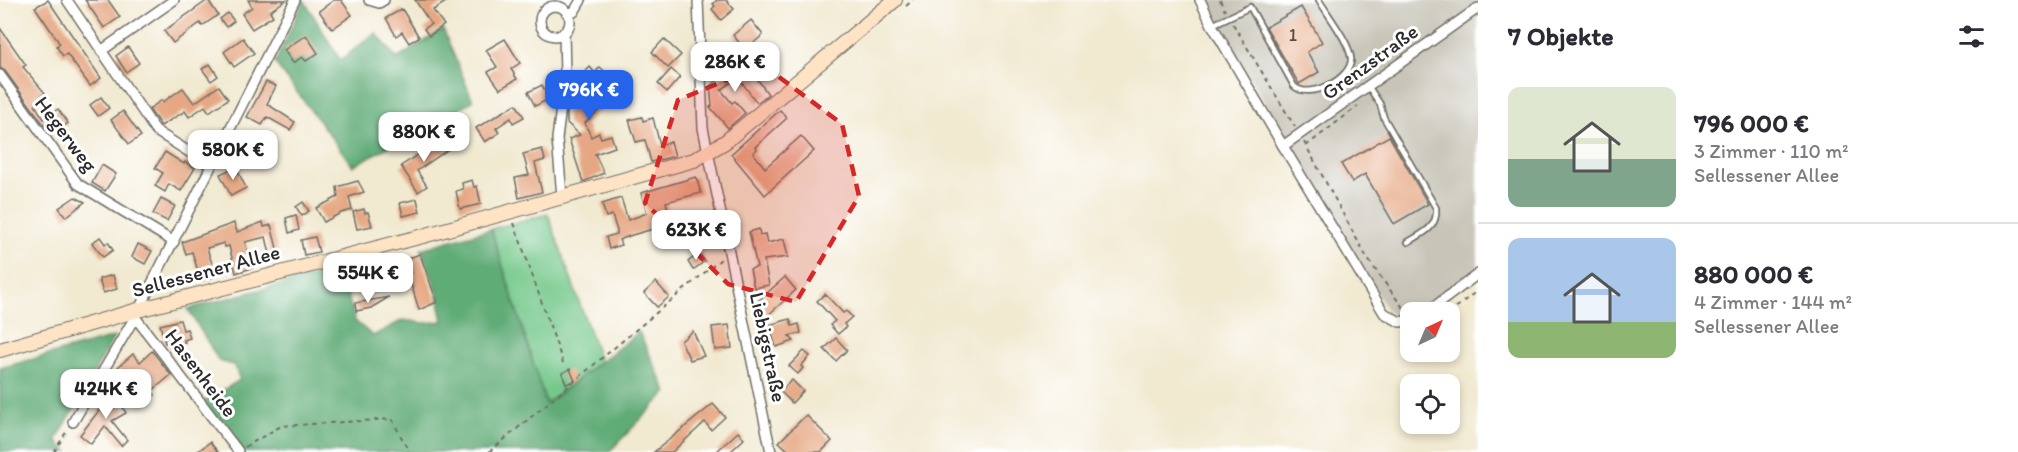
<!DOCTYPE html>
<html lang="de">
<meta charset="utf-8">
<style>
body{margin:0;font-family:Itim,sans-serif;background:#f2f2f3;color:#2b2b33;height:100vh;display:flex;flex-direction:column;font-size:22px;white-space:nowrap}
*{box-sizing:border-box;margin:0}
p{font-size:20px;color:#7c7c81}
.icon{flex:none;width:33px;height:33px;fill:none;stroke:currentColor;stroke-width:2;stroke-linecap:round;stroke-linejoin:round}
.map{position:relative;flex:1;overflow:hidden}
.details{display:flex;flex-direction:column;background:#fff;width:540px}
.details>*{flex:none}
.needle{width:39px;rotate:44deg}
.tools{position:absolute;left:1400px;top:302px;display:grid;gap:12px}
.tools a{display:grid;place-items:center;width:60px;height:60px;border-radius:12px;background:#fff;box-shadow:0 3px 9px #0003;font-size:30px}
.price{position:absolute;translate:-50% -51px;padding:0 14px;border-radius:12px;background:#fff;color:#222;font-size:20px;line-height:39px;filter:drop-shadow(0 2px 3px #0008)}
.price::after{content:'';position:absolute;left:50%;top:36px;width:18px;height:14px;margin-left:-9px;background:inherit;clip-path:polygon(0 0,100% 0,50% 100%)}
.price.selected{background:#2563eb;color:#fff}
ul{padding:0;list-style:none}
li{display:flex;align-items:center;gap:18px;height:150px;padding:0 30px}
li+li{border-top:2px solid #e1e1e2}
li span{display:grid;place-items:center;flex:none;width:168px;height:120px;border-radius:12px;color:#555}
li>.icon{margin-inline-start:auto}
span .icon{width:72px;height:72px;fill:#fffc;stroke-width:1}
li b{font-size:26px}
h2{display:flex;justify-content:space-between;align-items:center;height:72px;padding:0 30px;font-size:26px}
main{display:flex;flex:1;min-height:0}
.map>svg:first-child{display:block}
.industrial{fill:#c8c4b8}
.green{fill:#75c88b;stroke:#507a5b;stroke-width:1.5}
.forest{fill:#60ac77;stroke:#466c51;stroke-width:1.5}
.building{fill:#e6a884}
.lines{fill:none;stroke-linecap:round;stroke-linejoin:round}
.lane-casing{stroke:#706e65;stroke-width:8}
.street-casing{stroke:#706e65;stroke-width:12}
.secondary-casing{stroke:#706e65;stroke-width:16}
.path{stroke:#706e65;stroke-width:2;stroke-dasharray:4.5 4.5;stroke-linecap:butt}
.lane{stroke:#fff;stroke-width:4.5}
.street{stroke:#fff;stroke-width:9}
.secondary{stroke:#fee4c5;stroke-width:14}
.marked{fill:#d62828;fill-opacity:0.2;stroke:#d62828;stroke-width:4.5;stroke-dasharray:12 8;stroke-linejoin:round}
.labels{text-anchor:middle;stroke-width:6;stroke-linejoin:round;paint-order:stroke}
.number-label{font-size:18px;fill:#5a4a41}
.street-label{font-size:21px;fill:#2b2b2b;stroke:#fff}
</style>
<main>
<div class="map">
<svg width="1478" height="452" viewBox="0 0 1478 452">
<rect width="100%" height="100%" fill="#fff"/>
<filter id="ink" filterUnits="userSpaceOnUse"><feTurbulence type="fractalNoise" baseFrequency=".0167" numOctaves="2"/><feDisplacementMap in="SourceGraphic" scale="12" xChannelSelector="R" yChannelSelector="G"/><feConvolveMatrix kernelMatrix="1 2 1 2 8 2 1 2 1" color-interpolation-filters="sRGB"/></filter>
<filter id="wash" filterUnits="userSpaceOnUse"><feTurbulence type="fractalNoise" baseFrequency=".008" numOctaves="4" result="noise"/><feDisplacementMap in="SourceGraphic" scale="24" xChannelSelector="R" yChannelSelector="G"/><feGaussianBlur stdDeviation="1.35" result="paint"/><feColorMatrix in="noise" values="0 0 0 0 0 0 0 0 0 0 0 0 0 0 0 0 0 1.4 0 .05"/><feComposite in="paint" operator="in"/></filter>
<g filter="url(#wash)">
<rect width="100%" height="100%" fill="#f1e9d0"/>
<polygon class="industrial" points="1205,0 1478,0 1478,272 1427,312 1410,312 1410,320 1400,322 1387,310 1288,144"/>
<polygon class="green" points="548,214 600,361 546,404 491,229"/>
<g class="forest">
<polygon points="304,0 340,60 376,33 397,59 443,29 473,101 353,166 275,63"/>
<polygon points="491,229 546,404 639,332 667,392 609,452 241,452 203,402 240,380 234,365 219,361 188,309 340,268 355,321 373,336 403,320 425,323 443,321 437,290 421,249"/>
<polygon points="114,337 56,441 69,452 0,452 0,368"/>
</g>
<g id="blocks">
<g class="building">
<polygon points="48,0 101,78 90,86 67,54 63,56 56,46 60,44 35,7"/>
<polygon points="85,0 108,0 120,17 104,28"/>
<polygon points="208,0 218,15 202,26 200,23 173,43 164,31"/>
<polygon points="248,0 286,0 270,11 273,16 252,29 242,14 252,7"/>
<polygon points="334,0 341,0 352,15 332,29 319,11"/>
<polygon points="415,0 449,0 433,10 444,25 429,36 424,29 431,24"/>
<polygon points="717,0 726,0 734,9 721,20 712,9 715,6 713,4"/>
<polygon points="1301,7 1322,42 1307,52 1319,72 1299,84 1266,27"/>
<polygon points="402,9 419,37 409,43 402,32 396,36 386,18"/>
<polygon points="228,13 234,21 226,27 220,19"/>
<polygon points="751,20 763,35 745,50 733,35"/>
<polygon points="0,28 26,65 23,67 45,93 42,95 45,98 35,105 44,119 58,109 68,123 54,133 46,123 47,125 45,126 5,71 0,68"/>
<polygon points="306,35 318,53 306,61 302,57 293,63 284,50"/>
<polygon points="243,38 254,53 234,67 224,52"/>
<polygon points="505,39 520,63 511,69 517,79 500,89 488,72 497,67 486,50"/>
<polygon points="664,39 681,55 668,68 652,52"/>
<polygon points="128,47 139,63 126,72 116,56"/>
<polygon points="744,60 768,94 757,103 738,77 721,90 732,103 735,101 745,113 728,128 710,107 712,106 710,86"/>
<polygon points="210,64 218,76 211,81 202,69"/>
<polygon points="590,67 595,73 600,67 618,84 598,105 601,108 585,123 591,137 599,133 601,138 611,135 615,147 595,154 604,173 583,182 569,139 580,135 567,123 567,113 569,94 587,76 584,73"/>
<polygon points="671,69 680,77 667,92 658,84"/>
<polygon points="266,82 276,86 267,104 295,122 290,130 267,117 262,125 247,117"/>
<polygon points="542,85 549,99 535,106 528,92"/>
<polygon points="219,86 228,99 209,112 205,106 189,117 185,111 161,126 149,109 162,100 163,102 183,88 194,103"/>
<polygon points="101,97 109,108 98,116 90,105"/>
<polygon points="516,104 524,117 513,123 511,118 496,128 499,133 485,142 476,128"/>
<polygon points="780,110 787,118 755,147 757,149 753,153 765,168 801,136 814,151 765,195 731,154"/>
<polygon points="123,111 141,136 129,144 111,120"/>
<polygon points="642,117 643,121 653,118 660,145 671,142 675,156 651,162 645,140 636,142 629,120"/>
<polygon points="1389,136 1428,204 1394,224 1365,174 1352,182 1341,164"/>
<polygon points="443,138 450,148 417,171 427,186 418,192 401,166"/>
<polygon points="542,149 545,160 535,163 542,192 519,198 515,178 529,175 523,154"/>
<polygon points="165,152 184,164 185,162 195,168 181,191 169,184 165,192 155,186 163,173 155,168"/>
<polygon points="102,165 116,174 105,191 92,183"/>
<polygon points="236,167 246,188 231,196 220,174"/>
<polygon points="696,177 701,193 666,202 673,228 665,230 664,226 632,235 619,240 621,245 609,249 606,237 617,234 617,231 612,215 606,217 602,204 621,198 628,220 647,213 641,193"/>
<polygon points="472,180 474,187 477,186 481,204 460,209 456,191 463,189 462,183"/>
<polygon points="358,181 364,192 349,197 352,210 341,213 324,222 316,208 338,197 337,187"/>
<polygon points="75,197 85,202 66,217 59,208"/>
<polygon points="161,199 175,206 167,221 153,214"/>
<polygon points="417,199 420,212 403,216 400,203"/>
<polygon points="303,202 309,211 302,216 296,207"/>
<polygon points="364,209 365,213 368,212 372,226 357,229 353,212"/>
<polygon points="296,215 299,230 289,233 286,218"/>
<polygon points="263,222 264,227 271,225 280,260 272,262 266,237 245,242 252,268 236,273 229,246 225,247 224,243 207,248 216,276 201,281 192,252 186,254 182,242 234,223 237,232"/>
<polygon points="708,224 711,239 679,247 675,230"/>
<polygon points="759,229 760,235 765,234 767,243 784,239 788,257 764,260 769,285 754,288 750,269 757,267 749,232"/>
<polygon points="100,237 105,244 108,242 113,250 103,257 92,243"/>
<polygon points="315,237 319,252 304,255 301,240"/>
<polygon points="138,244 152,251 145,264 132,257"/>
<polygon points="699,253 705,261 693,270 688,262"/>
<polygon points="420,254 437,302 419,310 408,274 411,273 406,259"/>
<polygon points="360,267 365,282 348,288 343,272"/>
<polygon points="113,275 117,289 103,293 99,279"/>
<polygon points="785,277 796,290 766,317 763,306 758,301"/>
<polygon points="656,282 669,297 657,307 644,293"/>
<polygon points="825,294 843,313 846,311 852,317 844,324 846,327 838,334 830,325 835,321 817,301"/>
<polygon points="389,297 371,308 356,311 355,303"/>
<polygon points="790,319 792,326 799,324 801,333 789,336 794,341 776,347 769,325"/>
<polygon points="180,320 183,330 187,329 190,338 184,340 185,342 170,347 169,342 165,343 160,325"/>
<polygon points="729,325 732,348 715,350 712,327"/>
<polygon points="693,331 704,356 690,360 681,341"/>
<polygon points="836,338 847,350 836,361 824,349"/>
<polygon points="152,351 171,375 152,391 155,395 142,407 135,400 141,394 118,367 133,354 140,362"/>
<polygon points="804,351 810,356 801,366 803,368 798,374 789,366"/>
<polygon points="570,369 575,381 566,384 562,373"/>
<polygon points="792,380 803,391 792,403 780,391"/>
<polygon points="115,393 126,413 112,421 127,440 121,446 105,426 91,444 80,435 101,408 98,402"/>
<polygon points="713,404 725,417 711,430 705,422 672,452 654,452"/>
<polygon points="806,415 832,441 821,452 790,452 779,442"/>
<polygon points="738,432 744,439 730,452 716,452"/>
<polygon points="210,442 218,452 197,452"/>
</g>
</g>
</g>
<g filter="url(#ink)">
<use href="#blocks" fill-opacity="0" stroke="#706e65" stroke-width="1.5"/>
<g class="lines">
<g class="lane-casing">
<g id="lane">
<path d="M1212,25l38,-18 44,79c15,15 59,-8 57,-28 -2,-16 -23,-43 -32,-58"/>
<path d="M1368,86l12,18 4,14 52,90c2,20 -13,25 -28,34"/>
</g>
</g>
<g class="street-casing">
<g id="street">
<polyline points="67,0 156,131 211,166"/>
<polyline points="369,0 379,3 384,0"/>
<polyline points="698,0 703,128 771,452"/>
<polyline points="1200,0 1212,25 1283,146 1384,313 1400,322 1410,320"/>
<circle cx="555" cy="21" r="15"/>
<polyline points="567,13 574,12 581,0"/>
<polyline points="101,51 174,0"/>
<polyline points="0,75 78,184 174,242"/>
<polyline points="1283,146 1478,8"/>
<polyline points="562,196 557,139 565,75 564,32"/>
<polyline points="1427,312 1478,274"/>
<polyline points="135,317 238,451"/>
<polyline points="73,422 135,317 295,0"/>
</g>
</g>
<g class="secondary-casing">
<polyline id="secondary" points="0,350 138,310 423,236 694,160 725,142 895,0"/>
</g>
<g class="path">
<polyline points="1220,0 1225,11"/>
<polyline points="906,6 913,0"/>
<polyline points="1233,24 1295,127"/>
<polyline points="1304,142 1367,258 1406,312"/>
<polyline points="1306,146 1358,106"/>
<polyline points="514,223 564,366"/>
<polyline points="1449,313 1478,290"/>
<polyline points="245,447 281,426 392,419 409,452"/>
<polyline points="54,452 68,429"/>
<polyline points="489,452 721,259"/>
</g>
<use href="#lane" class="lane"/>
<use href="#street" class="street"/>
<use href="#secondary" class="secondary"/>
</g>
</g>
<path class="marked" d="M763,65l79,59 17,72 -63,106 -68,-18 -83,-81 33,-103z"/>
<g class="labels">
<g class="number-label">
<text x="1293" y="41">1</text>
</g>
<g class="street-label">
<text transform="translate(1370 62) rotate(-36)" y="7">Grenzstraße</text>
<text transform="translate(66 134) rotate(53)" y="7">Hegerweg</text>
<text transform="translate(206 271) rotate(-15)" y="7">Sellessener Allee</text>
<text transform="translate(768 347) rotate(78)" y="7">Liebigstraße</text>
<text transform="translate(201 373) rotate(53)" y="7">Hasenheide</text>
</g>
</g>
</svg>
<div class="tools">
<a><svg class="needle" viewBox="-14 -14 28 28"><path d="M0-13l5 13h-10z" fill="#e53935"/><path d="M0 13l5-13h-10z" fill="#7c7c81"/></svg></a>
<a><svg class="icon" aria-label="locate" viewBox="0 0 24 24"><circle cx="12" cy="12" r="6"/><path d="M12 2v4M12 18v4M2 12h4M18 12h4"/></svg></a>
</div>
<b class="price" style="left:735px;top:93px">286K €</b>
<b class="price selected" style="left:589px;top:121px">796K €</b>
<b class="price" style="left:424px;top:163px">880K €</b>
<b class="price" style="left:233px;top:181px">580K €</b>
<b class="price" style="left:696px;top:261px">623K €</b>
<b class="price" style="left:368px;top:304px">554K €</b>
<b class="price" style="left:106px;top:420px">424K €</b>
</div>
<section class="details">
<h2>7 Objekte<svg class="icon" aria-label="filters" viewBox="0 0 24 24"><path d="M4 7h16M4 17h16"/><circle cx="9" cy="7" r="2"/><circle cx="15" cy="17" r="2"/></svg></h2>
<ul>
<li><span style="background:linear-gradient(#dfe7d0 60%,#7fa58c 0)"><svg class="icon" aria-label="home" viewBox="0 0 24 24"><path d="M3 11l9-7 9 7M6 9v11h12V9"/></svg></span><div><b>796 000 €</b><p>3 Zimmer · 110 m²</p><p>Sellessener Allee</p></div></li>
<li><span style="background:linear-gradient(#a9c7e8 70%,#8fb573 0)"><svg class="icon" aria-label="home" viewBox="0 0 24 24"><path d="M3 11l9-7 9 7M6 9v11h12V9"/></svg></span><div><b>880 000 €</b><p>4 Zimmer · 144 m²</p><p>Sellessener Allee</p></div></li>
</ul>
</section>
</main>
